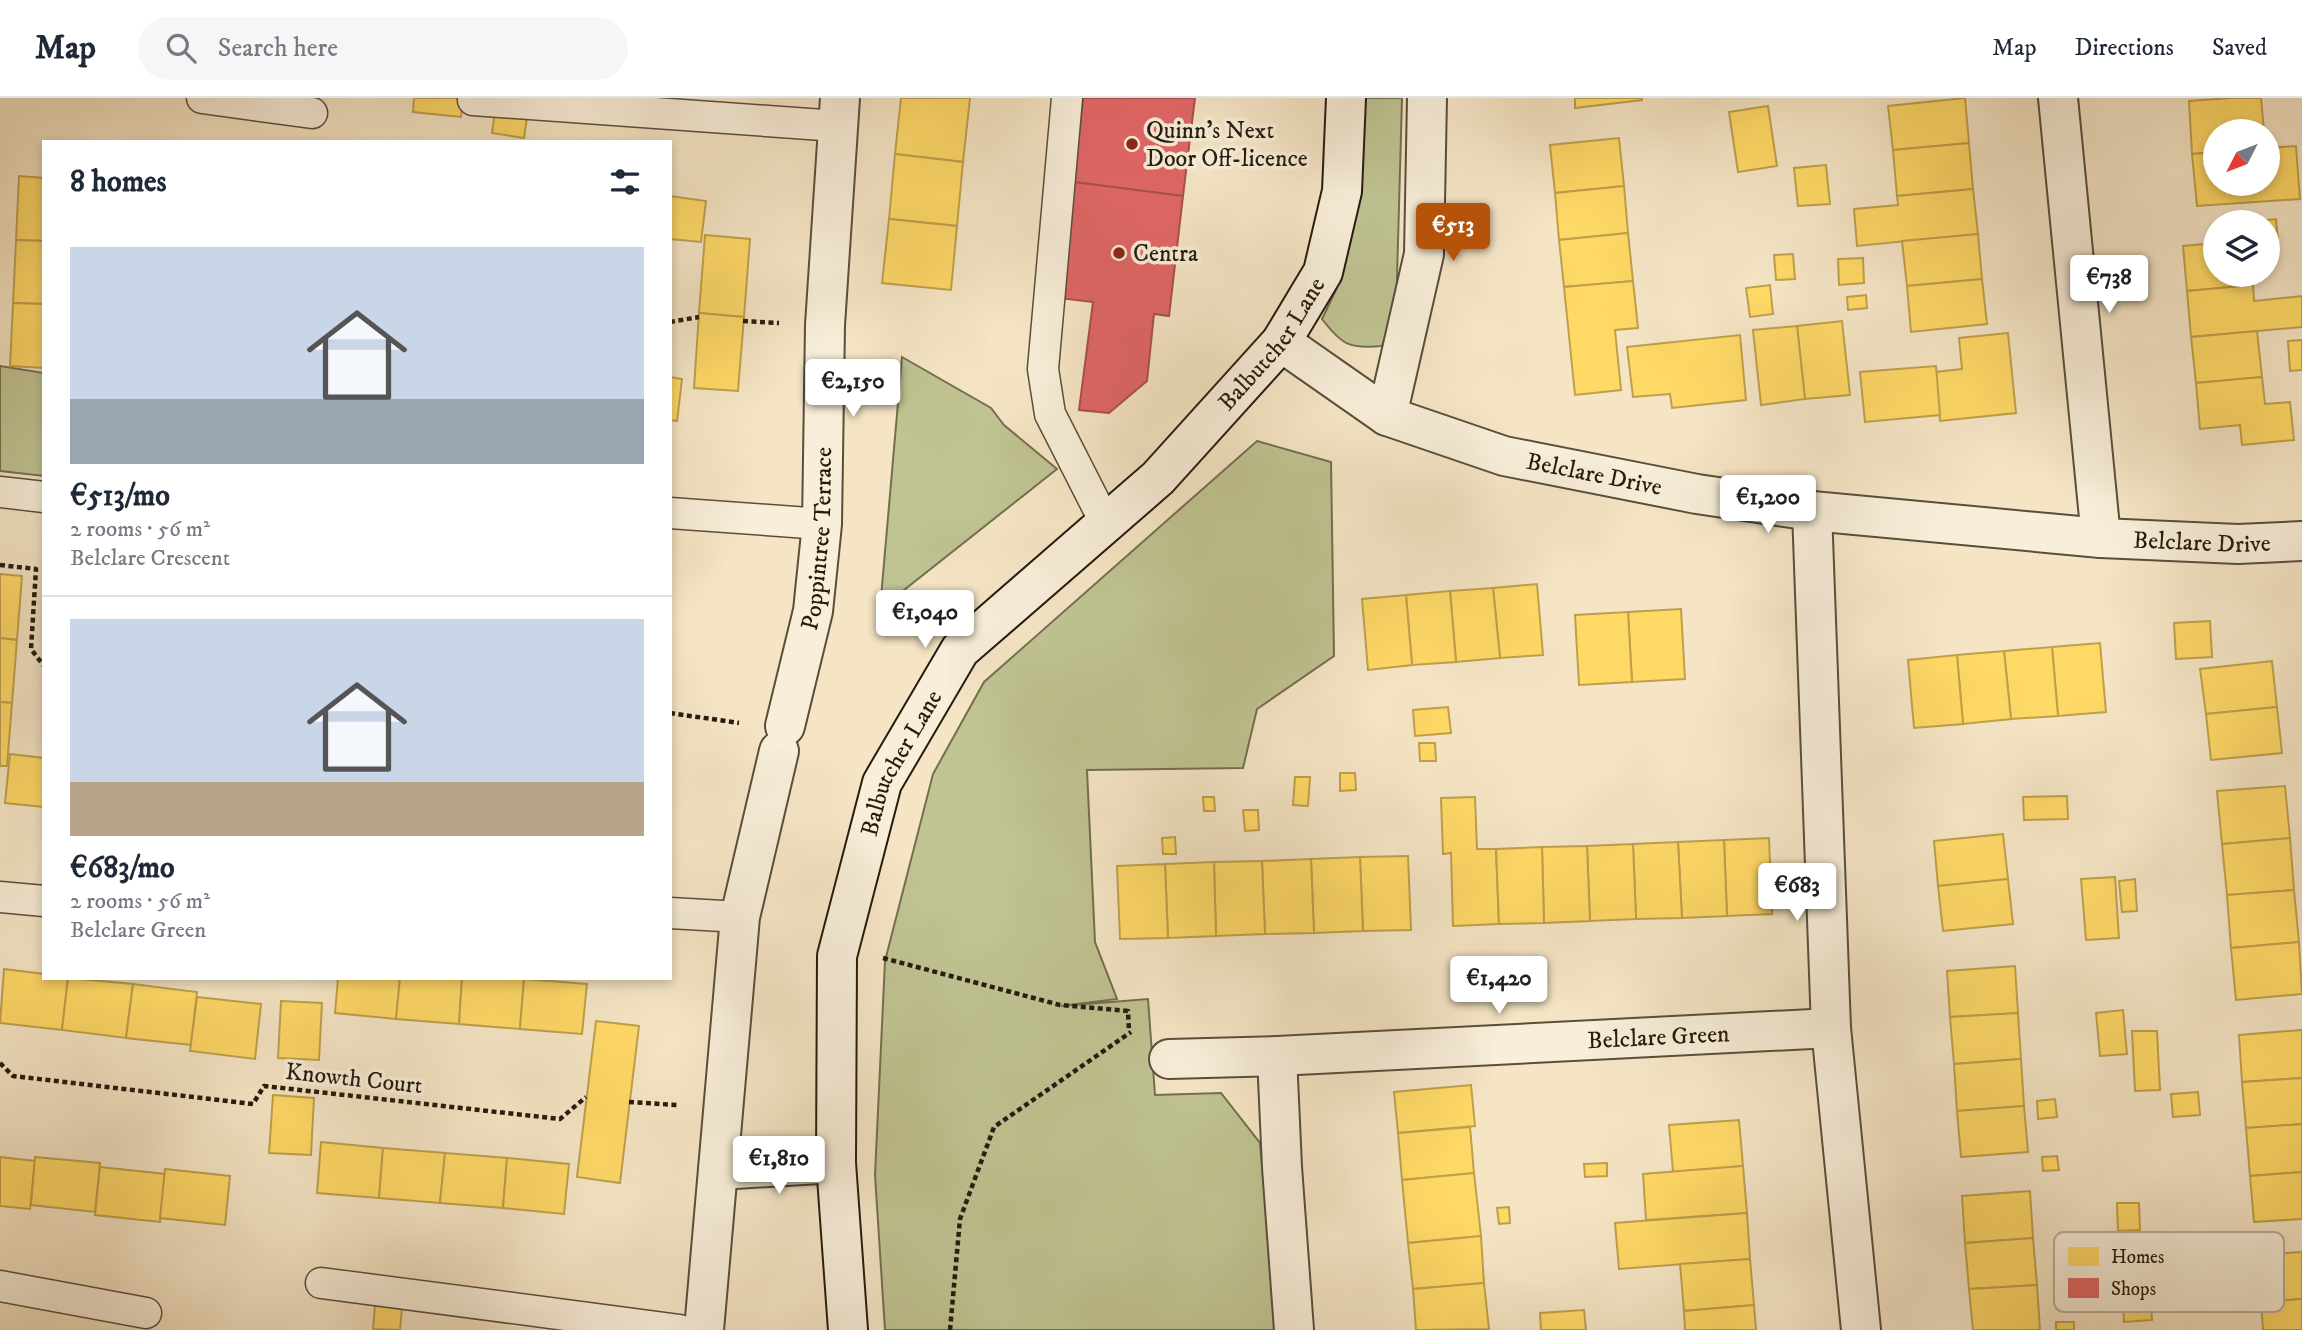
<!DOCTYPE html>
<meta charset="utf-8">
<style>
body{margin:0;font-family:"IM FELL DW Pica",serif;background:#f6f6f7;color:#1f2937;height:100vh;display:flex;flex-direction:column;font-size:26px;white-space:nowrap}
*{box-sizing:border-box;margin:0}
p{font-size:23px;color:#747a83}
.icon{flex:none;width:38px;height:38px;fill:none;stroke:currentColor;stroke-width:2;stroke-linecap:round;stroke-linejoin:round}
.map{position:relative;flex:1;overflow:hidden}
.sheet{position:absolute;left:42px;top:42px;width:630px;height:840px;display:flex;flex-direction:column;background:#fff;border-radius:0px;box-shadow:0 4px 10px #0003}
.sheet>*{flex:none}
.needle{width:46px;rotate:228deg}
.buttons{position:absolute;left:2203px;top:21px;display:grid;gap:14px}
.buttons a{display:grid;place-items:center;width:77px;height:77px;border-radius:50%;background:#fff;box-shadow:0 4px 10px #0003;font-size:35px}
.price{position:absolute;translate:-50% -60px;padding:0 16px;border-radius:7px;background:#fff;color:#222;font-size:23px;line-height:46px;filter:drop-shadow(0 2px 4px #0008)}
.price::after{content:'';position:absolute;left:50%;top:42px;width:21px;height:16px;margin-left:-10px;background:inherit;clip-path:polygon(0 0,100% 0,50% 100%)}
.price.current{background:#b45309;color:#fff}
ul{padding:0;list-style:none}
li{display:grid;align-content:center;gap:14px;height:371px;padding:0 28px}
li+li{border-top:2px solid #e0e1e3}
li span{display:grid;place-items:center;height:217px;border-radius:0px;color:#555}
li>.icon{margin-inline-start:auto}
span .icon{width:126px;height:126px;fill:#fffc;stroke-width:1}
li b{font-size:30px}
h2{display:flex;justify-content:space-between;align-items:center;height:84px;padding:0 28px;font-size:30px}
header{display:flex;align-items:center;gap:42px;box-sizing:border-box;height:98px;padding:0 35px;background:#fff;border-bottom:2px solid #e0e1e3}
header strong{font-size:33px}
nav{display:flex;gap:38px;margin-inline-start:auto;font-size:24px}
.search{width:490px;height:63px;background:#f6f6f7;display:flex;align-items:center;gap:18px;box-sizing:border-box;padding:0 24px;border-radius:38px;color:#747a83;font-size:26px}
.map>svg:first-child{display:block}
.green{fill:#c0c392;stroke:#726f50;stroke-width:2}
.homes{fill:#ffd966;stroke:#bea04c;stroke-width:2}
.shops{fill:#e06666;stroke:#a8504c;stroke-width:2}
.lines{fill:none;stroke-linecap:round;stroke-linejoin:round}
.lane-casing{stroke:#594e3c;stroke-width:33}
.street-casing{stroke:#594e3c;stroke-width:42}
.secondary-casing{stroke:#251b0f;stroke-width:42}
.path{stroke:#251b0f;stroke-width:4.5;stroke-dasharray:5 3.5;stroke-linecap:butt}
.lane{stroke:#f8eed9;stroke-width:30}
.street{stroke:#f8eed9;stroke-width:38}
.secondary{stroke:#f8eed9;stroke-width:38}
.poi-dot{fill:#8f2418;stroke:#f8eed9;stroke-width:2.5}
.labels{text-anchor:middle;stroke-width:7;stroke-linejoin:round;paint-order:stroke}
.poi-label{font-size:24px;fill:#251b0f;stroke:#f8eed9;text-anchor:start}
.street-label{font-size:24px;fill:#251b0f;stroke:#f8eed9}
.key{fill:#f8eed9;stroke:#b9af9c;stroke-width:2}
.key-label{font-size:19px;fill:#251b0f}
</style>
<header>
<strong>Map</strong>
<div class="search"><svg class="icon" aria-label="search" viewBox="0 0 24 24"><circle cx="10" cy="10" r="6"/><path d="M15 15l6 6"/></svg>Search here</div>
<nav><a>Map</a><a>Directions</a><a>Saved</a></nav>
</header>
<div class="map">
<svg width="2302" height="1232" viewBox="0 0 2302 1232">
<rect width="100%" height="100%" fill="#f5e5c5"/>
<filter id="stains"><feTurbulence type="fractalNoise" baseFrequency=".00286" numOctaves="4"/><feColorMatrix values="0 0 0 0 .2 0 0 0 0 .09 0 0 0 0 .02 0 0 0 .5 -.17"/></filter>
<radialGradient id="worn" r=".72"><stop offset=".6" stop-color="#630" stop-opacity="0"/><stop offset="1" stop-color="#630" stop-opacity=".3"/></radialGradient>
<g class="green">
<path d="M1355,0h47l-6,216 -14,32c-33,3 -40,-1 -60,-27l14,-29 6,-25z"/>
<polygon points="902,259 991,310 1004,327 1057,371 880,511"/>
<polygon points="0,268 44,275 44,378 0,373"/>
<polygon points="1257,343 1331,364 1334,558 1257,611 1243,670 1087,672 1095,844 1117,901 1061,908 1148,901 1155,997 1221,995 1260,1045 1277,1232 885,1232 875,1077 885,863 933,676 984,584"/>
</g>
<g class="homes">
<polygon points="414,0 463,0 461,19 413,14"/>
<polygon points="901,0 970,0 963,64 895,56"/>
<polygon points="1575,0 1642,0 1642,2 1575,10"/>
<polygon points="1965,0 1969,45 1893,52 1888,8"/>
<polygon points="2231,0 2261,0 2264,33 2216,33 2216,54 2192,56 2189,3"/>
<polygon points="496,7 528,12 524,40 492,35"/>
<polygon points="1768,8 1777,68 1738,74 1729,14"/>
<polygon points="1619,40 1624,88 1555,95 1550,47"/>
<polygon points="1969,45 1973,91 1897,98 1893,52"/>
<polygon points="2296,48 2300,101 2197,108 2192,56 2216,54 2216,86 2268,86 2268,50"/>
<polygon points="895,56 963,64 957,128 889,121"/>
<polygon points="1826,67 1830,106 1798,108 1794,70"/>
<polygon points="19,78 44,80 44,143 16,142"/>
<polygon points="1624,88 1628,135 1559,142 1555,95"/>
<polygon points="1973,91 1978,136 1857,148 1854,111 1898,107 1897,98"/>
<polygon points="670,98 706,103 701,144 670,141"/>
<polygon points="889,121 957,128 951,192 882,185"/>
<polygon points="2276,121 2279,153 2268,154 2268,124 2248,124"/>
<polygon points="1628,135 1633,183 1564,189 1559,142"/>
<polygon points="1978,136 1982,181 1907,188 1902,143"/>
<polygon points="705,137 750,141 744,219 699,215"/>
<polygon points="16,142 44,143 44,206 13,205"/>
<polygon points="2216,145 2216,177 2252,177 2253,187 2187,193 2183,148"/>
<polygon points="1793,156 1795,181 1776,182 1774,157"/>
<polygon points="1863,160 1864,185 1839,187 1838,161"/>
<polygon points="1982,181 1987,226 1911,234 1907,188"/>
<polygon points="1633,183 1638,230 1615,232 1621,292 1575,297 1564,189"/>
<polygon points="1770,187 1773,216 1750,219 1746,190"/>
<polygon points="2253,187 2254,203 2302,198 2302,229 2191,239 2187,193"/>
<polygon points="1866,197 1867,210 1848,212 1847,199"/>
<polygon points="13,205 44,206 44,270 10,268"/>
<polygon points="699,215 744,219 738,293 694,290"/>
<polygon points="1842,223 1850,297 1805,301 1797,228"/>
<polygon points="1797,228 1805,301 1761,307 1753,232"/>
<polygon points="2257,233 2262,279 2196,285 2191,239"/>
<polygon points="2008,235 2016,315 1940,323 1935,274 1962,271 1959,240"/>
<polygon points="1740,237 1746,302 1672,310 1670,296 1633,299 1627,249"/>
<polygon points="2302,242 2302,272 2290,273 2288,243"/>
<polygon points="1936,268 1940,317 1865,324 1860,274"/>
<polygon points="670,279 682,281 677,323 670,322"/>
<polygon points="2262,279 2265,306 2290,304 2294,342 2242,347 2240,327 2200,331 2196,285"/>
<polygon points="0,476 22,478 17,542 0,540"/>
<polygon points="1537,486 1543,557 1500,560 1493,490"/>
<polygon points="1493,490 1500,560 1456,564 1450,493"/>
<polygon points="1450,493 1456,564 1412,567 1406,497"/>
<polygon points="1406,497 1412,567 1368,572 1362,501"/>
<polygon points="1681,511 1685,581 1632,584 1628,514"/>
<polygon points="1628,514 1632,584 1579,587 1575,517"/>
<polygon points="2210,523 2212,559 2176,561 2174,525"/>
<polygon points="0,540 17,542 12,605 0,604"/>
<polygon points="2100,545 2106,614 2058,618 2052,549"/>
<polygon points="2052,549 2058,618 2011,621 2004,553"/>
<polygon points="2004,553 2011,621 1963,626 1957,557"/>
<polygon points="1957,557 1963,626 1914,630 1908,562"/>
<polygon points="2272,563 2277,609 2206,616 2200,571"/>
<polygon points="0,604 12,605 7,668 0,668"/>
<polygon points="1448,609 1451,635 1415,638 1413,612"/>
<polygon points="2277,609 2282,655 2211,662 2206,616"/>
<polygon points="1419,645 1435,645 1436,663 1420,663"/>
<polygon points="10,656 44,660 44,709 5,705"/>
<polygon points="1340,675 1355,675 1356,692 1340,693"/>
<polygon points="1295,679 1310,679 1308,708 1293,707"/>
<polygon points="2285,688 2290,740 2222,746 2217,693"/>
<polygon points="2067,698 2068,721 2024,722 2023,699"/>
<polygon points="1203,699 1214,699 1215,713 1204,713"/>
<polygon points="1475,699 1477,751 1496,751 1499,826 1453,828 1451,755 1443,756 1441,700"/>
<polygon points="1243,712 1258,712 1259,732 1245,733"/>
<polygon points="2003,736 2008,781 1938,788 1934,743"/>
<polygon points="1175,739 1176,756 1163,756 1162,740"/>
<polygon points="1769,740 1772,816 1727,818 1724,742"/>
<polygon points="2290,740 2294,792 2227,797 2222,746"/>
<polygon points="1724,742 1727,818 1682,820 1678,744"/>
<polygon points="1678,744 1682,820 1636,821 1633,746"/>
<polygon points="1633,746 1636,821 1590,823 1587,748"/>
<polygon points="1587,748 1590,823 1544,825 1542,749"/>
<polygon points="1542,749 1544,825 1499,826 1496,751"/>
<polygon points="1408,758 1411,832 1363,833 1360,759"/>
<polygon points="1360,759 1363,833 1314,835 1311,761"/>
<polygon points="1311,761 1314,835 1265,836 1262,763"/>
<polygon points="1262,763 1265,836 1216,838 1214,764"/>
<polygon points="1214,764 1216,838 1168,840 1165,766"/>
<polygon points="1165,766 1168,840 1120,841 1117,768"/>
<polygon points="2115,779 2119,840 2086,842 2081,781"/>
<polygon points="2008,781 2013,826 1943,833 1938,788"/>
<polygon points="2135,781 2137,813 2122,814 2119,783"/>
<polygon points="2294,792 2299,844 2231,850 2227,797"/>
<polygon points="2299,844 2302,896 2236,902 2231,850"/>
<polygon points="2015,868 2018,915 1950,919 1947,873"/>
<polygon points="4,871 44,876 44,880 68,880 62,932 0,925"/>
<polygon points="68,880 133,886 126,940 62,932"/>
<polygon points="338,880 400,880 396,921 335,915"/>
<polygon points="400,880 462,880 459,926 396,921"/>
<polygon points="462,880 524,881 520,931 459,926"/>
<polygon points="524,881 587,886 582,936 520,931"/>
<polygon points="133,886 197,894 191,947 126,940"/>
<polygon points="197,899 261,906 255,961 190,953"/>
<polygon points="281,903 322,905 319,962 278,960"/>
<polygon points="2123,912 2127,956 2100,958 2096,915"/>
<polygon points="2018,915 2021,961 1954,966 1950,919"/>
<polygon points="596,923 639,928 620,1085 577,1079"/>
<polygon points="2302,932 2302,980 2242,984 2239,937"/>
<polygon points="2132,933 2157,933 2160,992 2135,993"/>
<polygon points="2021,961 2024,1008 1957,1013 1954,966"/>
<polygon points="2302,980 2302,1026 2246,1030 2242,984"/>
<polygon points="1471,987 1475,1028 1398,1035 1394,994"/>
<polygon points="2198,994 2200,1017 2173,1019 2171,996"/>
<polygon points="273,997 314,1000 311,1057 269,1055"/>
<polygon points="2055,1001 2057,1019 2038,1021 2037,1003"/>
<polygon points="2024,1008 2028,1054 1961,1059 1957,1013"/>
<polygon points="1739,1022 1743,1068 1673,1074 1669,1027"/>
<polygon points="2302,1026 2302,1074 2250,1078 2246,1030"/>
<polygon points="1470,1029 1474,1075 1402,1082 1398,1035"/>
<polygon points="321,1044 383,1050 379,1100 317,1095"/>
<polygon points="383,1050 445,1055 440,1105 379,1100"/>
<polygon points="445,1055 507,1060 503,1110 440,1105"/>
<polygon points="2057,1058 2059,1072 2043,1073 2042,1059"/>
<polygon points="0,1059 35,1063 30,1111 0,1108"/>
<polygon points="35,1059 100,1065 95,1114 31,1107"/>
<polygon points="507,1060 569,1066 564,1116 503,1110"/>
<polygon points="1607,1065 1607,1078 1585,1079 1584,1066"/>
<polygon points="1743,1068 1747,1115 1646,1122 1643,1076"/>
<polygon points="100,1069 165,1076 160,1124 95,1117"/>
<polygon points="165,1071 230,1078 225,1127 160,1120"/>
<polygon points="2302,1074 2302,1121 2254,1124 2250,1078"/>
<polygon points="1474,1075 1481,1138 1408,1145 1402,1082"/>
<polygon points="2030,1093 2033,1140 1965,1145 1962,1098"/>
<polygon points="2117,1105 2139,1105 2140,1132 2118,1133"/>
<polygon points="1509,1109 1510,1125 1499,1126 1497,1110"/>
<polygon points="1747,1115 1750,1161 1619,1171 1615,1125"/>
<polygon points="1481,1138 1484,1185 1413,1191 1408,1145"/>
<polygon points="2033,1140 2037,1187 1969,1191 1965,1145"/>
<polygon points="2302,1154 2302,1201 2261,1204 2258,1157"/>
<polygon points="1750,1161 1754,1207 1684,1213 1680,1166"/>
<polygon points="2149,1178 2152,1222 2124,1224 2121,1180"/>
<polygon points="1484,1185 1489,1231 1416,1232 1413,1191"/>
<polygon points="2037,1187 2040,1232 1973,1232 1969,1191"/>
<polygon points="2302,1201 2302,1232 2263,1232 2261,1204"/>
<polygon points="375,1207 402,1210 400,1232 373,1231"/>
<polygon points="1754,1207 1756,1232 1685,1232 1684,1213"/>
<polygon points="1584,1212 1586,1232 1541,1232 1540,1215"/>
<rect x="2056" y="1224" width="18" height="8"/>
</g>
<g class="shops">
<polygon points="1083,0 1195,0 1183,98 1074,84"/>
<polygon points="1074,84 1183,98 1169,218 1154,216 1147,283 1109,315 1079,312 1093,204 1059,200"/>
</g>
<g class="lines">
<g class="lane-casing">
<g id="lane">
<polyline points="202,0 312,15"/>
<polyline points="1067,0 1043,271 1050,316 1106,426"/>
<polyline points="473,2 837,28"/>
<polyline points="0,394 44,399"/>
<polyline points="670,415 822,426"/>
<polyline points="0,799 44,803"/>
<polyline points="670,815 740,819"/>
<polyline points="321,1185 680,1232"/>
<polyline points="0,1188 146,1215"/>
</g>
</g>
<g class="street-casing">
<g id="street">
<polyline points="2058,0 2101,440"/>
<path id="s1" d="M1281,244l106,74 117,40 193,38 115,17 289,27 137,6 64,-3"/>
<polyline points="1387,318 1424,156 1427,0"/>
<polyline points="1812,413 1831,930 1861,1232"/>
<path id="s2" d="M785,628l28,-115 9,-87 3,-199 15,-227"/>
<polyline points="1277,958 1282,1069 1294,1232"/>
<path id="s3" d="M1169,961l108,-3 554,-28"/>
<polyline points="718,1072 836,1065"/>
<polyline points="704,1232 740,819 779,653"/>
</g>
</g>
<g class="secondary-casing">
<g id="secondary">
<path id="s4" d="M848,1232l-12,-167 1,-207 45,-173 78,-133 198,-172 123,-136 42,-70 19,-81 4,-93"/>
</g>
</g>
<g class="path">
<polyline points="743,223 779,225"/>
<polyline points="670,224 699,219"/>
<polyline points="0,467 36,471 31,551 44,568"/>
<polyline points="670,615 739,625"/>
<polyline points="883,860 1060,907 1128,913 1129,933"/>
<polyline points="0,965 13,978 253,1006 264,988 560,1021 586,999"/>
<polyline points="629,1004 677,1007"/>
<polyline points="950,1232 960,1121 994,1029 1131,934"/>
</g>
<use href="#lane" class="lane"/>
<use href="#street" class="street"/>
<use href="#secondary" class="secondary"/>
</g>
<g class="poi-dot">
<circle cx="1132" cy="46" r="7"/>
<circle cx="1119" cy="155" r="7"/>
</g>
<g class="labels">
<g class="poi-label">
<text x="1146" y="40">Quinn's Next<tspan x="1146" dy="28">Door Off-licence</tspan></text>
<text x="1133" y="163">Centra</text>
</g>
<g class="street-label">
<text dy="8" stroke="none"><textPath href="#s4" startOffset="1146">Balbutcher Lane</textPath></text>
<text dy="8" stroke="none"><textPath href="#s1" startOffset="345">Belclare Drive</textPath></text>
<text dy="8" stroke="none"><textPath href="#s2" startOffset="191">Poppintree Terrace</textPath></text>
<text dy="8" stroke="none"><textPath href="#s1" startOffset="957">Belclare Drive</textPath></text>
<text dy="8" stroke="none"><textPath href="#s4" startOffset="579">Balbutcher Lane</textPath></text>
<text dy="8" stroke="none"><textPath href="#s3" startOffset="490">Belclare Green</textPath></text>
<text transform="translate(354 980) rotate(6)" y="8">Knowth Court</text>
</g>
</g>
<rect x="2054" y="1134" width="230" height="80" rx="10" class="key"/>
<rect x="2068" y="1149" width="31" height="19" fill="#ffd966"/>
<rect x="2068" y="1180" width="31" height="20" fill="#e06666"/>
<g class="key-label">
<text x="2111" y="1165">Homes</text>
<text x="2111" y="1197">Shops</text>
</g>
<rect width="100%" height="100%" filter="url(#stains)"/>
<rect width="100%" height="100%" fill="url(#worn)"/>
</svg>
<div class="buttons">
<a><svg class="needle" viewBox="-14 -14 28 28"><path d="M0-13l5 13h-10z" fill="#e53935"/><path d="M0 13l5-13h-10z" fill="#747a83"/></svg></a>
<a><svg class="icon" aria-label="layers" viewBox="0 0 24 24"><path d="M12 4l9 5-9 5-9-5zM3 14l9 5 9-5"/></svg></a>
</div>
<b class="price current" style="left:1453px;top:165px">€513</b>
<b class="price" style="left:2109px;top:217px">€738</b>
<b class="price" style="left:853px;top:321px">€2,150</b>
<b class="price" style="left:1768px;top:437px">€1,200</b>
<b class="price" style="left:925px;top:552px">€1,040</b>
<b class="price" style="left:1797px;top:825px">€683</b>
<b class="price" style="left:1499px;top:918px">€1,420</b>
<b class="price" style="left:779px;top:1098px">€1,810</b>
<section class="sheet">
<h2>8 homes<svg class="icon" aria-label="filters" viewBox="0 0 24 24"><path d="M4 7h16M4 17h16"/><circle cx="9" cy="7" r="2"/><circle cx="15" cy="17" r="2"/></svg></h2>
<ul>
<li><span style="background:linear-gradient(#c9d6e8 70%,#9aa5b1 0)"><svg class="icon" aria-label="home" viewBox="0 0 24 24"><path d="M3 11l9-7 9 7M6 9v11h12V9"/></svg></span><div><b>€513/mo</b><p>2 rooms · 56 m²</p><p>Belclare Crescent</p></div></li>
<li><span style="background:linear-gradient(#c9d6e8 75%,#b9a48a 0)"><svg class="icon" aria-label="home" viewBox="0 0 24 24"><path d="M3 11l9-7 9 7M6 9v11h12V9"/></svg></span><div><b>€683/mo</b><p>2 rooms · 56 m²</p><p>Belclare Green</p></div></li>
</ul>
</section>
</div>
